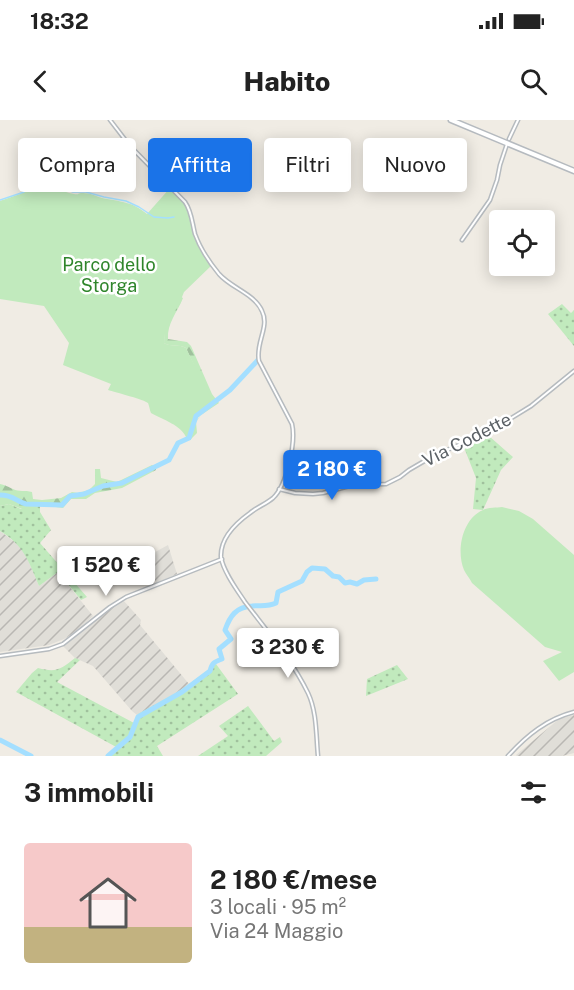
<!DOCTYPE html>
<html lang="it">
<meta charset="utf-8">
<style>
body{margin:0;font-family:"Public Sans",sans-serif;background:#f2f2f2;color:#222;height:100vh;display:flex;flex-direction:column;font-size:22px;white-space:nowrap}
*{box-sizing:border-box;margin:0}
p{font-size:20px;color:#767676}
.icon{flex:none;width:33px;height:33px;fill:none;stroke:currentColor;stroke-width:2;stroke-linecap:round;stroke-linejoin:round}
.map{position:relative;height:636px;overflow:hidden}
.details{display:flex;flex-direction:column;background:#fff;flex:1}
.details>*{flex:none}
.hud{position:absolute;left:18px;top:18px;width:538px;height:54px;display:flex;gap:12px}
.fabs{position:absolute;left:489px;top:90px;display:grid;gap:12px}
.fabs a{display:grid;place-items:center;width:66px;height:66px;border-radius:6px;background:#fff;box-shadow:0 3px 15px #0003;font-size:30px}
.price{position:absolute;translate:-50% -51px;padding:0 14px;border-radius:6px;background:#fff;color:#222;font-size:20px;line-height:39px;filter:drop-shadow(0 2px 3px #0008)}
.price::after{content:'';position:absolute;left:50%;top:36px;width:18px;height:14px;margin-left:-9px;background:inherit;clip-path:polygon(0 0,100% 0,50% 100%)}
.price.selected{background:#1a73e8;color:#fff}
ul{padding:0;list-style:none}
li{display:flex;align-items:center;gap:18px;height:150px;padding:0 24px}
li+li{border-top:2px solid #e0e0e0}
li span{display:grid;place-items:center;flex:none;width:168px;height:120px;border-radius:6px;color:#555}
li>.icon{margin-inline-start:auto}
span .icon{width:72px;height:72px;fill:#fffc;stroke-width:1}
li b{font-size:26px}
h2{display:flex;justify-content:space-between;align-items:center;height:72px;padding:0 24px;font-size:26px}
.tag{padding:0 21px;border-radius:6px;background:#fff;box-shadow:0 3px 15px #0003;font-size:21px;line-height:54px}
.tag.selected{background:#1a73e8;color:#fff}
.status{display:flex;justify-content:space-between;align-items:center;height:42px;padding:0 30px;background:#fff;direction:ltr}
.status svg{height:16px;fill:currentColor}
header{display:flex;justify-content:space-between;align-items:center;height:78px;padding:0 24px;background:#fff;font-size:27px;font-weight:800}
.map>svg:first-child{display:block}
.industrial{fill:url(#industrial-furrows)}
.grass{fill:url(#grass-dots)}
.forest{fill:url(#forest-firs)}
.park{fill:#c1eabd}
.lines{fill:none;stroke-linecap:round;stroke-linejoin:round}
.stream{stroke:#a4dfff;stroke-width:1.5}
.river{stroke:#a4dfff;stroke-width:5}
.street-casing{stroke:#b6bbbf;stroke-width:5}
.secondary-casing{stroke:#b5babf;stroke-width:7}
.street{stroke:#fff;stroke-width:2}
.secondary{stroke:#fff;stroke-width:4}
.labels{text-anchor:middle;stroke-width:5;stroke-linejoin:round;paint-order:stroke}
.park-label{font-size:18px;fill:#2f852b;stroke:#fff}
.street-label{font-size:18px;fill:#5b6166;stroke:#fff}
</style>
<div class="status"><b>18:32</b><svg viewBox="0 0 49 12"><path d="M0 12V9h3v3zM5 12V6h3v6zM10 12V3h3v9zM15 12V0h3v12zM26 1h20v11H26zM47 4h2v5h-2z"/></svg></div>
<header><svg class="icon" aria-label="back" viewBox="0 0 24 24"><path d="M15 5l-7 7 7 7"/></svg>Habito<svg class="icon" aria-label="search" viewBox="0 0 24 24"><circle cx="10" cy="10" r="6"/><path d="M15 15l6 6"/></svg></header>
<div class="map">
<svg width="574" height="636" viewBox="0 0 574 636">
<defs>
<pattern id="industrial-furrows" width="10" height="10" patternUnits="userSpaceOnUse" patternTransform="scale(1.5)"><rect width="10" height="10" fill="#e0ded8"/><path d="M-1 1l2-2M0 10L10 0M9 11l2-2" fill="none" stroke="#b9b7b3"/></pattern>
<pattern id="grass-dots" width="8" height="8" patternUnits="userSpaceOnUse" patternTransform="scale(1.5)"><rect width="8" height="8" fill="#c1eabd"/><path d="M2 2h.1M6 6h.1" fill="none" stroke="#a0c19d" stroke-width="1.8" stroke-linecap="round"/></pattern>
<pattern id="forest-firs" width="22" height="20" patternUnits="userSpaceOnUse" patternTransform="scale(1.5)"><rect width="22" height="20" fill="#c1eabd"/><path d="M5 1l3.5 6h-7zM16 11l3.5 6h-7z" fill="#a0c19d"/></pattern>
</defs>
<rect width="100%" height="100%" fill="#f0ece4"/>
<g class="industrial">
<polygon points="0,411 19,425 25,433 39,466 58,452 93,496 77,511 64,519 49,525 0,532"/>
<polygon points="168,425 177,454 156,463 146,437"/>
<polygon points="123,480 141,500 140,505 189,564 181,570 137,595 132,591 93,546 75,538 62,525 79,514 105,493"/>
<polygon points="574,595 574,633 562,636 517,636 516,635 559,599"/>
</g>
<g class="grass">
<polygon points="562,184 571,193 574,190 574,226 548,194"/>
<polygon points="489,316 513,337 501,350 483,390 473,389 476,358 463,325"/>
<path d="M9,384l12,5 19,-4v7l11,18 -11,13 47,54 -6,3 -23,-28 -19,14c-10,-24 -15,-41 -39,-55v-25z"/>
<path d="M75,538l5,2 -23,22 77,41 4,-9 43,-24 35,-26 22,30 -81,52 6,10h-56l11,-8 -102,-56 16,-19 6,-5c19,5 23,1 37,-10z"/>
<polygon points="397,545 408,559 366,576 367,559"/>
<polygon points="248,586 274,621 280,617 282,622 266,636 198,636 228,616 219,606"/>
</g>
<g class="forest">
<path d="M181,177l2,1c-6,15 -16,25 -15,41l19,3 4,4 21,48 7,9 -18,12 -5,7 1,11 -7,7 -1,-1c6,-20 9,-22 25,-35l-6,-8 -22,-48c-7,-4 -16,-1 -22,-5l1,-19z"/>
<path d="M152,345l4,2v3l-34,18 -27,5 -9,6h-15l-8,9 -23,-3 -10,7 -21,-8 -9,2v-22c6,1 8,3 13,5 6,3 12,1 19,3l1,7 9,1 19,-2 11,-6 6,1 11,-3 6,-6v-15h5l1,9 16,4z"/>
</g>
<g class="park">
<path d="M37,63c14,-1 23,9 37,11 8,1 1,-1 9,-1 7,0 13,3 19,5 19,4 29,3 45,16l23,-26 18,19 9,35 15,23 -28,27 -2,5 -1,5 -15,22 -2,19c7,4 15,1 22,5l27,55 -17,13 -7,22 -2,1c-5,-14 -24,-19 -36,-26 -1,-2 -2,-8 -3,-10 -3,-3 -33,-11 -40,-13l3,-6 -48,-19 6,-22 -25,-37 -44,-7v-98l20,-7z"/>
<path d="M502,387l17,4 14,8 41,36v117l-15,9 -16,-20 19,-9 -17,-5 -73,-64c-2,-4 -6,-9 -8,-13 -8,-19 -2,-51 19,-60 5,-3 14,-2 19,-3z"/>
</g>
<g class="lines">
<polyline class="stream" points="0,80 24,72 37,62 41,61 51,63 73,72 86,72 104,77 126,81 139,87 154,97 168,98 174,97"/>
<g class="river">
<path d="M0,375c14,0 15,6 26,9l36,1 8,-9 14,-2 19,-8 19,-3 47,-23 9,-17 11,-5 7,-22 34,-26 28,-30"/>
<polyline points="0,620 31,636"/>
<path d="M108,636l22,-19 8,-20 44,-25 28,-21c2,-8 4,-9 12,-12l-3,-10 12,-10 -6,-9c5,-14 11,-23 27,-24 9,-1 16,1 24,-3l2,-11 24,-11 5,-9 5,-4 13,1 8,7 6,1 6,6 5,-1 7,2 7,-4 12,-1"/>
</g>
<g class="street-casing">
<g id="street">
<path d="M110,0l20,26 55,56c7,10 7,21 10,32 5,14 15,29 24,40 12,14 36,20 43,37 8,16 -7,32 -3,50l33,63c4,18 -5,61 -19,74 -7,6 -16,9 -23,15 -14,10 -30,25 -29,44 2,14 16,33 24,45 22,29 47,58 63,91 9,19 8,42 10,63"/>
<polyline points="509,19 518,0"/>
<polyline points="462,120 490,80 497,60 500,45 507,24"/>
<polyline points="279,369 295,373 313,374 323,373 353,365 386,364 400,357 409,350 433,336 487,313 531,286 574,251"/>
<polyline points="0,536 49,529 63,524 110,487 126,477 222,439"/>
<path d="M508,636c19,-21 39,-37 66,-44"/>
</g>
</g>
<g class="secondary-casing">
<polyline id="secondary" points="451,0 574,51"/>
</g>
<use href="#street" class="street"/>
<use href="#secondary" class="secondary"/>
</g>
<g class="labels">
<g class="park-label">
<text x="109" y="151">Parco dello<tspan x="109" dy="21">Storga</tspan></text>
</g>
<g class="street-label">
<text transform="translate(467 320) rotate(-27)" y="6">Via Codette</text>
</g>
</g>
</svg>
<div class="fabs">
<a><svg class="icon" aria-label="locate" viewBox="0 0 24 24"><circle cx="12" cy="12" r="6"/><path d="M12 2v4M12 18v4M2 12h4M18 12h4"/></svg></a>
</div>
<b class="price selected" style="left:332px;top:381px">2 180 €</b>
<b class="price" style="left:106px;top:477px">1 520 €</b>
<b class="price" style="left:288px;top:559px">3 230 €</b>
<div class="hud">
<a class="tag">Compra</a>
<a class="tag selected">Affitta</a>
<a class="tag">Filtri</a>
<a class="tag">Nuovo</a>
</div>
</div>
<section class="details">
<h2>3 immobili<svg class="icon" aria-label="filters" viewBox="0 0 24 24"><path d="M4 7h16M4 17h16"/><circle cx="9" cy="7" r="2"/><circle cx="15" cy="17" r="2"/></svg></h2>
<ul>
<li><span style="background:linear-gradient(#f6c9c9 70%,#c2b280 0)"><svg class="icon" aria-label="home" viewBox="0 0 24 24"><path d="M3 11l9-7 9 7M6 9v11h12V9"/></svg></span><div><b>2 180 €/mese</b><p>3 locali · 95 m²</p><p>Via 24 Maggio</p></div></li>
</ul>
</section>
